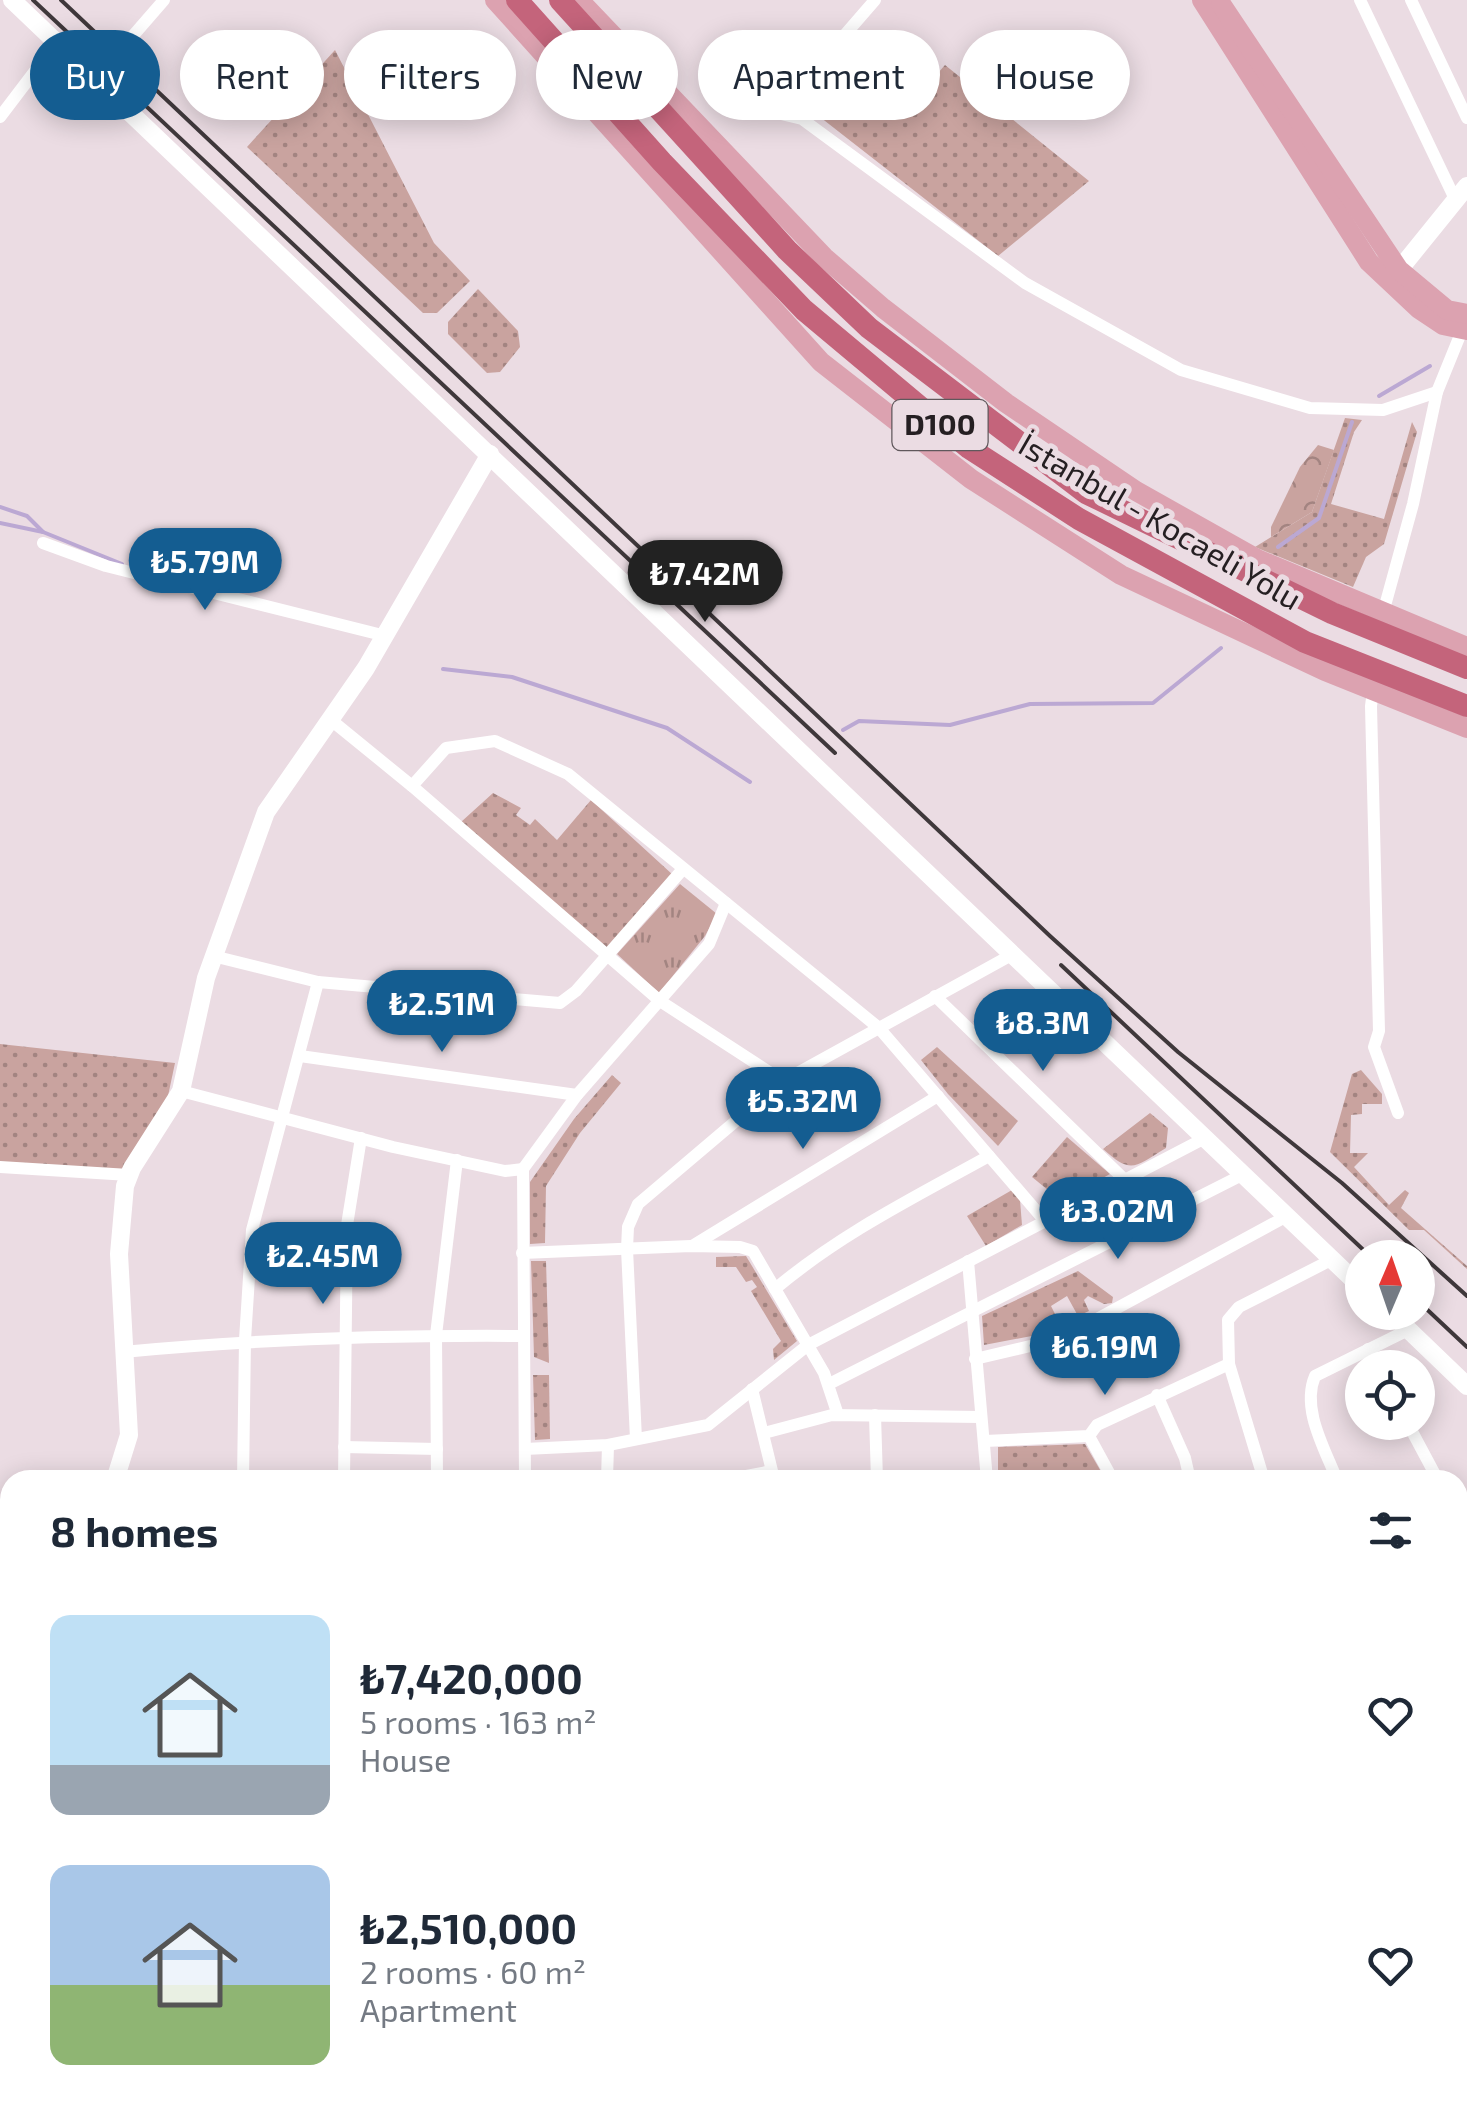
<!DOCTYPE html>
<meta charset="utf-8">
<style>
body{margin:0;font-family:"Exo 2",sans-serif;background:#f2f2f3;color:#1f2937;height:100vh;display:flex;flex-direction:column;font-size:38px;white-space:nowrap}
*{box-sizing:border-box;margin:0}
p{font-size:32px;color:#747a83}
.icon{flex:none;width:55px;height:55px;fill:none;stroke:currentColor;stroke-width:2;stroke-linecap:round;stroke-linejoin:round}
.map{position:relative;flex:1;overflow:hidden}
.sheet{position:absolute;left:0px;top:1470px;width:1468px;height:642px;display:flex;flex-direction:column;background:#fff;border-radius:30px 30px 0 0;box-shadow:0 5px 25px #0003}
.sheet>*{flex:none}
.hud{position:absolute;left:30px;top:30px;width:1408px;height:90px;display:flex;gap:20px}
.needle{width:65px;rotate:2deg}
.tools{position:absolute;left:1345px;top:1240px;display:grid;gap:20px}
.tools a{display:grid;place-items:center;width:90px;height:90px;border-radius:50%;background:#fff;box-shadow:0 5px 25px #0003;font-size:50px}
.price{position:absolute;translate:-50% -85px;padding:0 22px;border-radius:35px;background:#145d91;color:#fff;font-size:32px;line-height:65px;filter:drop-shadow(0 2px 5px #0008)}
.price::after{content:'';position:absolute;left:50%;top:60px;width:30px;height:22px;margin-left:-15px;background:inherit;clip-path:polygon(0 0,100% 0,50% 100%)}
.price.selected{background:#222;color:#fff}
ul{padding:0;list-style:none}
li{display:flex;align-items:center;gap:30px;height:250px;padding:0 50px}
li span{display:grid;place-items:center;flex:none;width:280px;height:200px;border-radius:20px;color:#555}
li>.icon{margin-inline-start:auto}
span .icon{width:120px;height:120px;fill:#fffc;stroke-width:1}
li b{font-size:42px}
h2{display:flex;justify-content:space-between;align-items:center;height:120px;padding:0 50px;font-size:42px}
.pill{padding:0 35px;border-radius:45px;background:#fff;box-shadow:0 5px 25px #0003;font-size:35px;line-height:90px}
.pill.selected{background:#145d91;color:#fff}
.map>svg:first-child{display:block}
.grass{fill:url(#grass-dots)}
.forest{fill:url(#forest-crowns)}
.park{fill:url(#park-tufts)}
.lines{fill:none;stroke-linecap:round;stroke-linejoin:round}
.stream{stroke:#bba8d3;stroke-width:4}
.street{stroke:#fff;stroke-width:12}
.secondary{stroke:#fff;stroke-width:18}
.primary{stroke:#dca2b0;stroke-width:20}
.highway{stroke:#c4647b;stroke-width:22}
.rail{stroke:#3f383b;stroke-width:4}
.labels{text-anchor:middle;stroke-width:10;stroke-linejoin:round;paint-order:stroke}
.shield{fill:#ebdce3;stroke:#60585c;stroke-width:2.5}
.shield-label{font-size:30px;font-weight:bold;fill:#251f22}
.street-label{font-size:32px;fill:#251f22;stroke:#ebdce3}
</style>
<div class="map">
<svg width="1467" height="2112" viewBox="0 0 1467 2112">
<defs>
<pattern id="grass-dots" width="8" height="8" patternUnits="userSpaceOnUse" patternTransform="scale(2.5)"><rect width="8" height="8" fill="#c9a39f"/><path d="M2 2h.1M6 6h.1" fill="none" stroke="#a38481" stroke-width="1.8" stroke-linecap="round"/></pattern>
<pattern id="forest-crowns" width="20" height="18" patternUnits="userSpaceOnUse" patternTransform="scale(2.5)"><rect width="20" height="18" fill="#c9a39f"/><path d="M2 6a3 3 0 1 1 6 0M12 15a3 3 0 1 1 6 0" fill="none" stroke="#a38481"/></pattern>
<pattern id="park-tufts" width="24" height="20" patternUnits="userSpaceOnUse" patternTransform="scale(2.5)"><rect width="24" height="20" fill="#c9a39f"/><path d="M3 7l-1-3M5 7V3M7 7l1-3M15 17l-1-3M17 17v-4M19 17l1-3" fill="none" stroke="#a38481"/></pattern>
</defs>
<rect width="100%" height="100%" fill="#ebdce3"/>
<g class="grass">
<polygon points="851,43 916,98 945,65 1089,181 998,256 802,103"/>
<polygon points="335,50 434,243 470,281 437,313 423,313 247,147"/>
<polygon points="478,289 518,331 520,347 500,372 487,373 448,334 448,322"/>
<polygon points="1345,418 1362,420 1354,432 1331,504 1384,519 1412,422 1417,432 1384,544 1366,557 1353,587 1255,547 1312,512"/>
<polygon points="493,793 521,808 516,815 530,825 535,819 557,840 591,800 673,875 608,949 461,822"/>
<polygon points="0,1044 175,1063 168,1096 121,1170 0,1164"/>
<polygon points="937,1047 1018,1121 998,1146 948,1094 921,1060"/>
<polygon points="1361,1070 1382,1094 1382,1104 1362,1104 1362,1114 1351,1115 1350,1153 1368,1153 1354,1167 1389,1205 1405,1190 1409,1193 1401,1208 1467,1266 1467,1269 1424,1230 1409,1230 1330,1152 1352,1074"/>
<polygon points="612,1075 621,1083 580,1133 546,1186 545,1243 530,1244 530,1182 574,1119"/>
<path d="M1150,1113l18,15 -2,20c-32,19 -34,27 -63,1z"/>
<polygon points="1067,1137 1110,1174 1065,1199 1054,1195 1032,1177"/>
<polygon points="1012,1190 1020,1200 1022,1225 986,1246 967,1216"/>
<polygon points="746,1256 797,1341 774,1360 773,1349 781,1341 751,1291 757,1287 752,1280 746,1282 736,1267 716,1267 716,1257"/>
<polygon points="531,1261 546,1261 549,1363 534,1357"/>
<polygon points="1078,1271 1113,1297 1112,1303 1104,1304 1088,1296 1084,1300 1089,1311 1078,1316 1067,1296 1051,1306 1063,1330 984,1345 982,1316"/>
<polygon points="533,1375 549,1375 550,1439 535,1440"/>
<polygon points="1085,1444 1106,1480 998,1480 998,1447"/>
<polygon points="10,1625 10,1707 0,1712 0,1628"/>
</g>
<polygon class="forest" points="1318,445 1334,450 1312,512 1271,537 1271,527 1300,467"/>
<polygon class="park" points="680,884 717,914 705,936 659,993 617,954"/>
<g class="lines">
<g class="stream">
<polyline points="1379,396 1430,366"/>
<polyline points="0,507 27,516 43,532"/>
<polyline points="0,523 43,532 122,564"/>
<polyline points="1278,547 1319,518 1352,422"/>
<polyline points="443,669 512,677 667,728 750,782"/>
<polyline points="843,730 859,721 950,725 1030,704 1153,703 1221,648"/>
</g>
<g class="street">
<polyline points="875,0 777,113 802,119 1025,283 1181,370 1310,408 1383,410 1437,392"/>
<polyline points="1360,0 1455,199"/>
<polyline points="1411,0 1467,118"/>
<polyline points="131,38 164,0"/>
<polyline points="0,117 57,42"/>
<polyline points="43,543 106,566 382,635"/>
<polyline points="1383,613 1413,504 1437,392 1465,323"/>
<polyline points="1373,691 1371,706 1379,1031 1374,1047 1398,1113"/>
<polyline points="331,720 412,786 660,1001 783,1081"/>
<polyline points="412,786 446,748 495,741 568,774 879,1028 1045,1221"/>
<polyline points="213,956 318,982 560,1003 576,991 683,869"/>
<polyline points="935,996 1125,1180"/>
<polyline points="300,1056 577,1095"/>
<polyline points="181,1091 393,1147 505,1171 523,1169"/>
<polyline points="0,1167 129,1175"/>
<polyline points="692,1246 938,1096"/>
<polyline points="522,1253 691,1246 740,1247 753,1251 824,1373 838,1415"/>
<polyline points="968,1261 987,1480"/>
<path d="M775,1289c65,-55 140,-92 214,-133"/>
<polyline points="1368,1349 1378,1368"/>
<path d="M123,1352c135,-13 265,-17 400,-16"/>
<polyline points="975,1359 1060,1339 1287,1216"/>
<polyline points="829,1384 1244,1174"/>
<polyline points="1157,1395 1185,1458 1190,1480"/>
<polyline points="875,1415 877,1480"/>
<polyline points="1407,1422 1438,1480"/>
<polyline points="764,1433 832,1415 980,1417"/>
<polyline points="1089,1436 1113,1480"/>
<polyline points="636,1439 627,1249 628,1227 638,1204 783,1081 1015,953"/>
<polyline points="985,1441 1089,1436 1097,1425 1229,1364"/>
<polyline points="344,1447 437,1449"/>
<polyline points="525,1449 608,1445 708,1425 808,1345 1207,1137"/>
<polyline points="243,1480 245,1340 252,1230 318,982"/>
<polyline points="344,1480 347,1225 361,1138"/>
<polyline points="437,1480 436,1335 457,1160"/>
<polyline points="525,1480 523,1169 577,1095 709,944 726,903"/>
<polyline points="607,1480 608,1445"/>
<polyline points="725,1480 772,1471 752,1389"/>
<polyline points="1264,1480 1229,1364 1228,1320 1239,1307 1331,1260"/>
<path d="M1337,1480c-12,-31 -36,-71 -22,-104l93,-46"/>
<polyline points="1458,1521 1467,1545"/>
<polyline points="0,1822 10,1830"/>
<polyline points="1458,1857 1467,1873"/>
<polyline points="1458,1972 1467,1965"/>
<polyline points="1458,2020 1467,2034"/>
<polyline points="263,2102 264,2112"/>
<polyline points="692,2102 706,2112"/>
<polyline points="778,2102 792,2112"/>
<polyline points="900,2102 904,2112"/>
<polyline points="1178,2102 1182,2112"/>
<polyline points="1406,2102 1413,2112"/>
<polyline points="630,2112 640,2102"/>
<polyline points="925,2112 941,2102"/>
<polyline points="1110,2112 1127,2102"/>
<polyline points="1282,2112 1295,2102"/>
</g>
<g class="secondary">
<polyline points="12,0 1362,1288"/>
<polyline points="1399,270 1467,186"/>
<polyline points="1390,1312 1467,1386"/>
<polyline points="115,1480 129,1435 119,1254 125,1186 132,1168 181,1091 206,978 266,812 366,668 490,454"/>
<polyline points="1458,1660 1467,1657"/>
<polyline points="0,1726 10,1722"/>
<polyline points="579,2102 594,2112"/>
</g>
<g class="primary">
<polyline points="495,0 821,362 971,479 1121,575 1325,671 1467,728"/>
<polyline points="579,0 824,257 883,308 1006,403 1136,491 1257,559 1467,647"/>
<polyline points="1202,0 1369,262 1419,309 1443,325 1467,330"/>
<polyline points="1221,4 1399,270 1447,310 1467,314"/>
<polyline points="0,2055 10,2060"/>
<polyline points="0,2075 10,2080"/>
<polyline points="51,2102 68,2112"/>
<polyline points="90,2102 108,2112"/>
</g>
<g class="highway">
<polyline points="517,0 662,162 804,310 969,448 1079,519 1305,642 1467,706"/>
<polyline points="560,0 787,250 869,328 1086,493 1332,613 1467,668"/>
</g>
<g class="rail">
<polyline points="33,0 835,753"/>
<polyline points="61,0 1050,936 1178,1052 1342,1183 1467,1296"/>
<polyline points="1061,965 1372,1258"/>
<polyline points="1418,1301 1467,1347"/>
</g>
</g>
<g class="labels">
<rect class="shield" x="892.5" y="400" width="95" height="50" rx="8"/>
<g class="shield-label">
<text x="940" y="435">D100</text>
</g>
<g class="street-label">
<text transform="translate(1160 522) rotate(30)" y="11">İstanbul - Kocaeli Yolu</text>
</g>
</g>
</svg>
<div class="tools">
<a><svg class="needle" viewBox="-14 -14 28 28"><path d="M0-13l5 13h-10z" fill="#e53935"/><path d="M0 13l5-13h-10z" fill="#747a83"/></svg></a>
<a><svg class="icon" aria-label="locate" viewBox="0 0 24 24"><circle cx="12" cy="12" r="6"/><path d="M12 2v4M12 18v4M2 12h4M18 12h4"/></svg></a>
</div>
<b class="price" style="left:205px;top:613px">₺5.79M</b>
<b class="price selected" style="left:705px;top:625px">₺7.42M</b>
<b class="price" style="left:442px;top:1055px">₺2.51M</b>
<b class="price" style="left:1043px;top:1074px">₺8.3M</b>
<b class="price" style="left:803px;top:1152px">₺5.32M</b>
<b class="price" style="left:1118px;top:1262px">₺3.02M</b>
<b class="price" style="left:323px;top:1307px">₺2.45M</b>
<b class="price" style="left:1105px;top:1398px">₺6.19M</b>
<div class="hud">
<a class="pill selected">Buy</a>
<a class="pill">Rent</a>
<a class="pill">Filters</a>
<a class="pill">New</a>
<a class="pill">Apartment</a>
<a class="pill">House</a>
</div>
<section class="sheet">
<h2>8 homes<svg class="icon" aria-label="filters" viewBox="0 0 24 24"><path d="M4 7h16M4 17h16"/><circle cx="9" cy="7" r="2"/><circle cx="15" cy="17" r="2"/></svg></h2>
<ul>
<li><span style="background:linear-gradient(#bfe0f5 75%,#9aa5b1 0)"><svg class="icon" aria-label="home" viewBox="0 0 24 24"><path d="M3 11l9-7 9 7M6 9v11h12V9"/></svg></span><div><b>₺7,420,000</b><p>5 rooms · 163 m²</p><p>House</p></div><svg class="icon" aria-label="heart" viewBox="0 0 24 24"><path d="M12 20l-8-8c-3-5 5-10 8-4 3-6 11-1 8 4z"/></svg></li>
<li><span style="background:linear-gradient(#a9c7e8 60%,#8fb573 0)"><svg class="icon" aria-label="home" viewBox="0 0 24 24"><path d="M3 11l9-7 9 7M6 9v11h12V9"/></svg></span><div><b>₺2,510,000</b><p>2 rooms · 60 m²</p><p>Apartment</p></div><svg class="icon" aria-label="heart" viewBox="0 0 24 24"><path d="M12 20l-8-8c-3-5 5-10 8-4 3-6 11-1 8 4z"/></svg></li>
</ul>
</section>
</div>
